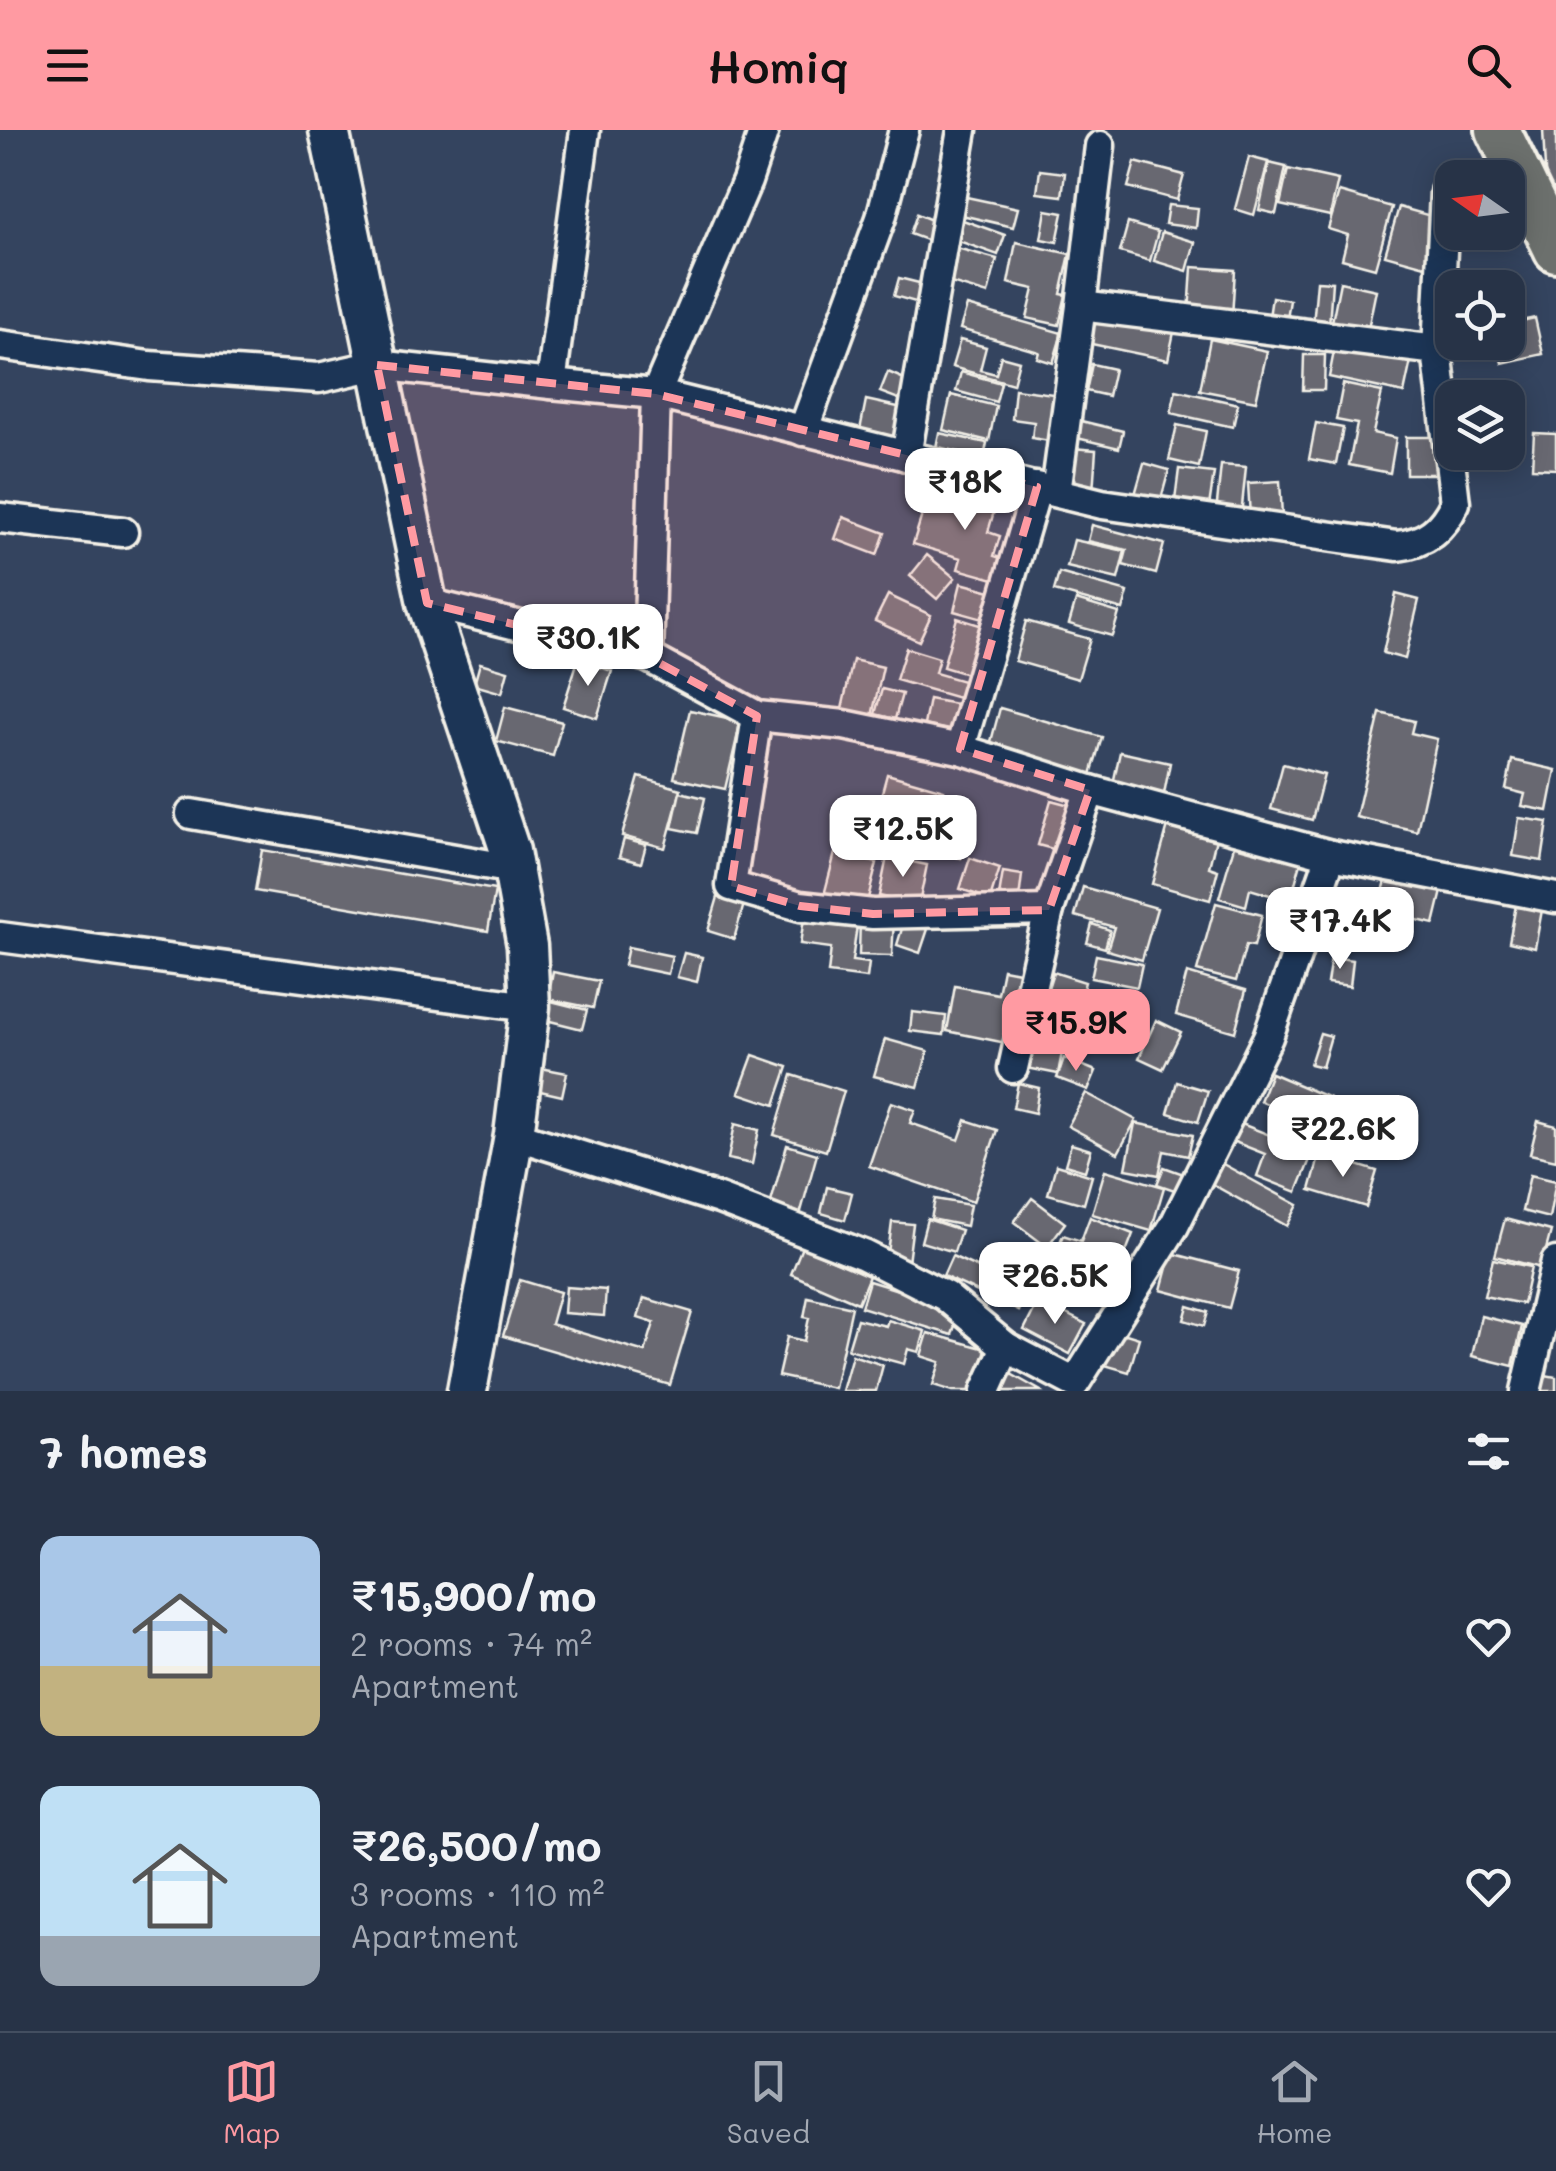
<!DOCTYPE html>
<meta charset="utf-8">
<style>
body{margin:0;font-family:Mali,sans-serif;background:#333f52;color:#f1f3f6;height:100vh;display:flex;flex-direction:column;font-size:38px;white-space:nowrap}
*{box-sizing:border-box;margin:0}
p{font-size:32px;color:#a4aab4}
.icon{flex:none;width:55px;height:55px;fill:none;stroke:currentColor;stroke-width:2;stroke-linecap:round;stroke-linejoin:round}
.map{position:relative;height:1261px;overflow:hidden}
.panel{display:flex;flex-direction:column;background:#273347;flex:1}
.panel>*{flex:none}
.needle{width:65px;rotate:284deg}
.buttons{position:absolute;left:1435px;top:30px;display:grid;gap:20px}
.buttons a{display:grid;place-items:center;width:90px;height:90px;border-radius:20px;background:#273347;box-shadow:0 5px 25px #0003,0 0 0 2px #434e60;font-size:50px}
.price{position:absolute;translate:-50% -85px;padding:0 22px;border-radius:20px;background:#fff;color:#222;font-size:32px;line-height:65px;filter:drop-shadow(0 2px 5px #0008)}
.price::after{content:'';position:absolute;left:50%;top:60px;width:30px;height:22px;margin-left:-15px;background:inherit;clip-path:polygon(0 0,100% 0,50% 100%)}
.price.on{background:#ff9aa2;color:#111}
ul{padding:0;list-style:none}
li{display:flex;align-items:center;gap:30px;height:250px;padding:0 40px}
li span{display:grid;place-items:center;flex:none;width:280px;height:200px;border-radius:20px;color:#555}
li>.icon{margin-inline-start:auto}
span .icon{width:120px;height:120px;fill:#fffc;stroke-width:1}
li b{font-size:42px}
h2{display:flex;justify-content:space-between;align-items:center;height:120px;padding:0 40px;font-size:42px}
header{display:flex;justify-content:space-between;align-items:center;height:130px;padding:0 40px;background:#ff9aa2;color:#111;font-size:45px;font-weight:600}
.menu{display:flex;justify-content:space-around;align-items:center;height:140px;border-top:2px solid #434e60;background:#273347;font-size:28px;color:#a4aab4}
.menu a{display:grid;justify-items:center;gap:5px}
.menu .on{color:#ff9aa2}
.map>svg:first-child{display:block}
.building{fill:#686771;stroke:#f4f1e8;stroke-width:2.5}
.lines{fill:none;stroke-linecap:round;stroke-linejoin:round}
.minor-casing{stroke:#f4f1e8;stroke-width:35}
.secondary-casing{stroke:#f4f1e8;stroke-width:45}
.primary-casing{stroke:#f4f1e8;stroke-width:50}
.minor{stroke:#1d3557;stroke-width:28}
.secondary{stroke:#1d3557;stroke-width:38}
.primary{stroke:#6c706d;stroke-width:42}
.marked{fill:#ff9aa2;fill-opacity:0.2;stroke:#ff9aa2;stroke-width:8;stroke-dasharray:20 12;stroke-linejoin:round}
</style>
<header><svg class="icon" aria-label="menu" viewBox="0 0 24 24"><path d="M4 6h16M4 12h16M4 18h16"/></svg>Homiq<svg class="icon" aria-label="search" viewBox="0 0 24 24"><circle cx="10" cy="10" r="6"/><path d="M15 15l6 6"/></svg></header>
<div class="map">
<svg width="1556" height="1261" viewBox="0 0 1556 1261">
<rect width="100%" height="100%" fill="#34445f"/>
<filter id="ink" filterUnits="userSpaceOnUse"><feTurbulence type="fractalNoise" baseFrequency=".01" numOctaves="2"/><feDisplacementMap in="SourceGraphic" scale="20" xChannelSelector="R" yChannelSelector="G"/><feConvolveMatrix kernelMatrix="1 2 1 2 8 2 1 2 1" color-interpolation-filters="sRGB"/></filter>
<g filter="url(#ink)">
<g class="building">
<polygon points="1543,0 1556,0 1556,58 1546,59"/>
<polygon points="1249,27 1268,32 1254,85 1235,79"/>
<polygon points="1135,32 1184,45 1177,70 1128,57"/>
<polygon points="1269,33 1286,37 1276,84 1259,80"/>
<polygon points="1288,39 1338,50 1330,86 1280,75"/>
<polygon points="1040,40 1065,43 1062,66 1037,63"/>
<polygon points="1339,62 1392,77 1375,138 1342,129 1348,105 1328,99"/>
<polygon points="957,65 1018,78 1013,97 953,83"/>
<polygon points="1168,75 1198,78 1196,98 1165,94"/>
<polygon points="1399,77 1438,88 1425,136 1385,125"/>
<polygon points="1046,80 1063,83 1057,112 1041,109"/>
<polygon points="917,84 941,94 934,113 910,104"/>
<polygon points="960,89 1005,105 998,125 953,109"/>
<polygon points="1128,93 1158,102 1150,131 1120,122"/>
<polygon points="1162,102 1195,112 1187,141 1154,131"/>
<polygon points="1016,112 1070,124 1061,164 1066,165 1059,195 1027,188 1034,159 1008,153"/>
<polygon points="953,117 997,129 988,164 944,151"/>
<polygon points="1192,137 1235,140 1232,187 1189,184"/>
<polygon points="899,148 931,156 926,175 894,166"/>
<polygon points="1317,151 1332,152 1329,196 1313,195"/>
<polygon points="1340,152 1376,160 1368,199 1332,192"/>
<polygon points="1272,167 1290,170 1286,196 1268,194"/>
<polygon points="967,176 1062,203 1053,233 1037,228 1039,222 960,199"/>
<polygon points="1093,185 1174,202 1168,230 1087,213"/>
<polygon points="1535,188 1543,224 1502,233 1497,212 1508,212 1508,194"/>
<polygon points="1210,209 1267,221 1256,271 1200,260"/>
<polygon points="960,210 986,217 980,240 996,244 1001,226 1019,231 1013,254 952,237"/>
<polygon points="1336,211 1412,226 1404,263 1329,247"/>
<polygon points="1304,225 1325,225 1324,260 1303,260"/>
<polygon points="1092,234 1114,239 1108,266 1086,261"/>
<polygon points="888,242 909,251 901,270 880,262"/>
<polygon points="961,242 1001,253 996,272 956,261"/>
<polygon points="1343,254 1382,262 1373,303 1396,308 1390,343 1349,335 1357,294 1336,290"/>
<polygon points="1015,259 1061,265 1055,312 1032,308 1034,292 1012,289"/>
<polygon points="1176,260 1238,274 1233,297 1171,283"/>
<polygon points="951,265 996,276 989,311 943,300"/>
<polygon points="866,270 907,279 899,319 858,310"/>
<polygon points="1077,290 1123,301 1119,318 1073,307"/>
<polygon points="1316,293 1343,298 1336,334 1309,329"/>
<polygon points="1177,295 1206,301 1199,337 1169,330"/>
<polygon points="939,303 987,313 982,337 934,327"/>
<polygon points="1534,303 1556,304 1556,339 1532,338"/>
<rect x="1406" y="307" width="38" height="37"/>
<polygon points="1072,318 1096,320 1093,362 1069,361"/>
<polygon points="1144,333 1169,340 1159,376 1134,368"/>
<polygon points="1221,335 1246,337 1241,386 1216,383"/>
<polygon points="1179,339 1214,343 1208,383 1174,378"/>
<polygon points="1280,351 1282,385 1250,387 1248,353"/>
<polygon points="970,353 1000,361 988,402 1000,406 994,426 1011,431 1005,452 958,439 961,428 913,414 927,369 963,379"/>
<polygon points="843,387 885,403 877,425 835,409"/>
<polygon points="1092,395 1164,414 1156,444 1123,435 1127,420 1088,411"/>
<polygon points="1074,410 1125,421 1118,449 1067,437"/>
<polygon points="927,425 955,448 937,469 910,446"/>
<polygon points="1059,443 1128,462 1123,480 1054,461"/>
<polygon points="961,453 998,463 990,491 954,481"/>
<polygon points="1396,464 1419,470 1405,529 1383,523"/>
<polygon points="888,465 931,485 919,511 875,491"/>
<polygon points="1076,470 1119,483 1112,506 1069,494"/>
<polygon points="957,488 983,496 970,545 943,537"/>
<polygon points="1026,491 1090,509 1078,549 1015,531"/>
<polygon points="906,518 939,528 935,543 967,552 962,569 896,550"/>
<polygon points="578,530 612,541 597,588 563,577"/>
<polygon points="853,530 883,537 872,586 842,579"/>
<polygon points="480,533 508,541 502,563 474,555"/>
<polygon points="882,559 902,564 895,589 875,584"/>
<polygon points="929,569 961,575 956,602 924,595"/>
<polygon points="505,577 562,592 553,626 496,611"/>
<polygon points="1000,578 1102,607 1090,648 989,619"/>
<polygon points="690,580 741,591 725,659 674,648"/>
<polygon points="1380,583 1414,591 1411,603 1437,609 1417,701 1356,687"/>
<polygon points="1120,622 1170,633 1164,664 1113,654"/>
<polygon points="1512,630 1556,640 1548,681 1522,676 1525,664 1506,659"/>
<polygon points="1283,634 1324,645 1312,690 1271,679"/>
<polygon points="887,644 944,660 936,686 880,670"/>
<polygon points="639,647 681,659 665,718 622,706"/>
<polygon points="680,662 705,668 697,703 672,698"/>
<polygon points="1051,670 1077,677 1064,722 1038,715"/>
<polygon points="1519,688 1548,692 1542,731 1513,726"/>
<polygon points="1168,696 1216,709 1209,737 1218,740 1210,770 1152,754"/>
<polygon points="929,705 965,714 961,728 925,720"/>
<polygon points="624,709 646,715 641,733 619,727"/>
<polygon points="1236,709 1302,729 1290,771 1250,759 1246,776 1219,768"/>
<polygon points="262,720 495,760 488,801 255,761"/>
<polygon points="835,723 877,733 865,780 823,769"/>
<polygon points="887,727 927,735 919,774 879,766"/>
<polygon points="970,728 1000,738 990,769 960,759"/>
<polygon points="1389,739 1444,753 1434,794 1378,781"/>
<polygon points="1003,742 1022,745 1019,769 999,766"/>
<polygon points="1083,757 1157,778 1142,830 1107,820 1114,797 1075,786"/>
<polygon points="718,767 744,774 734,809 708,801"/>
<polygon points="1216,773 1262,785 1254,816 1246,815 1236,851 1197,841"/>
<polygon points="1516,775 1542,780 1535,818 1509,812"/>
<polygon points="804,788 857,796 852,831 869,833 867,848 828,843 831,818 800,814"/>
<polygon points="860,789 894,790 892,826 859,825"/>
<polygon points="905,789 929,796 920,823 897,815"/>
<polygon points="1092,794 1110,800 1105,818 1087,813"/>
<polygon points="628,817 672,826 668,844 624,835"/>
<polygon points="684,823 702,827 697,852 677,847"/>
<polygon points="1096,825 1142,834 1137,857 1091,848"/>
<polygon points="1331,827 1353,830 1350,856 1327,853"/>
<polygon points="1003,839 1024,843 1011,914 947,901 955,856 998,864"/>
<polygon points="553,842 599,851 593,878 548,869"/>
<polygon points="1053,842 1085,852 1080,870 1097,875 1091,895 1041,880"/>
<polygon points="1187,843 1246,860 1235,902 1176,885"/>
<polygon points="551,871 587,880 582,899 546,890"/>
<polygon points="912,882 946,886 944,905 910,901"/>
<polygon points="1156,890 1181,902 1163,939 1139,928"/>
<polygon points="1320,903 1331,906 1322,937 1310,934"/>
<polygon points="1034,906 1064,912 1058,944 1027,938"/>
<polygon points="885,909 928,921 918,957 874,946"/>
<polygon points="753,925 788,937 775,975 739,963"/>
<polygon points="1064,928 1096,941 1088,960 1057,948"/>
<polygon points="541,938 567,943 562,966 536,960"/>
<polygon points="1271,943 1353,978 1341,1006 1260,971"/>
<polygon points="792,945 844,961 826,1021 774,1005"/>
<polygon points="1177,952 1208,961 1198,992 1168,983"/>
<polygon points="1018,953 1039,958 1035,983 1013,978"/>
<polygon points="1086,963 1136,990 1118,1023 1068,996"/>
<polygon points="891,972 915,980 910,993 959,1010 966,990 997,1000 973,1072 869,1036"/>
<polygon points="1234,991 1313,1022 1297,1062 1257,1046 1265,1024 1227,1009"/>
<polygon points="1538,991 1556,996 1556,1030 1530,1024"/>
<polygon points="1135,993 1193,1005 1188,1026 1164,1021 1159,1045 1126,1039"/>
<polygon points="735,994 759,1000 752,1034 728,1029"/>
<polygon points="1071,1014 1091,1020 1085,1041 1065,1035"/>
<polygon points="787,1015 817,1024 800,1085 770,1076"/>
<polygon points="1320,1024 1377,1041 1366,1077 1310,1060"/>
<polygon points="1221,1033 1298,1075 1287,1096 1210,1053"/>
<polygon points="1056,1035 1092,1046 1084,1074 1048,1064"/>
<polygon points="1164,1037 1192,1047 1186,1064 1157,1054"/>
<polygon points="1105,1040 1164,1057 1151,1101 1092,1084"/>
<polygon points="1530,1045 1556,1051 1549,1088 1522,1081"/>
<polygon points="827,1057 852,1063 845,1090 821,1083"/>
<polygon points="1032,1068 1065,1093 1047,1117 1014,1092"/>
<polygon points="935,1069 970,1075 966,1096 931,1089"/>
<polygon points="1090,1087 1133,1104 1116,1148 1055,1124 1063,1105 1081,1111"/>
<polygon points="927,1089 961,1100 954,1122 921,1112"/>
<polygon points="1505,1089 1551,1101 1541,1138 1495,1126"/>
<polygon points="892,1092 913,1094 908,1133 887,1131"/>
<polygon points="802,1117 869,1146 858,1173 791,1144"/>
<polygon points="1171,1123 1239,1141 1229,1178 1161,1160"/>
<polygon points="952,1126 1029,1161 1019,1181 943,1146"/>
<polygon points="1493,1129 1531,1137 1523,1174 1484,1166"/>
<polygon points="520,1150 560,1162 551,1194 645,1222 654,1193 638,1188 644,1168 692,1182 670,1255 503,1206"/>
<polygon points="869,1151 960,1179 952,1205 861,1177"/>
<polygon points="566,1157 606,1160 604,1186 564,1183"/>
<polygon points="808,1167 852,1177 834,1258 778,1246 787,1207 804,1211 809,1188 804,1187"/>
<polygon points="1039,1170 1086,1194 1070,1224 1024,1200"/>
<polygon points="1188,1176 1208,1182 1204,1196 1184,1190"/>
<polygon points="1481,1186 1522,1196 1513,1236 1472,1226"/>
<polygon points="857,1189 886,1196 888,1190 925,1201 919,1222 908,1219 904,1234 848,1219"/>
<polygon points="1110,1199 1139,1208 1129,1242 1101,1234"/>
<polygon points="928,1203 986,1219 974,1261 953,1261 933,1255 940,1232 921,1226"/>
<polygon points="852,1225 883,1235 876,1261 842,1261"/>
<polygon points="1004,1240 1041,1261 992,1261"/>
<polygon points="1540,1244 1556,1247 1556,1261 1536,1261"/>
</g>
<g class="lines">
<g class="minor-casing">
<g id="minor">
<polyline points="1487,48 1517,37"/>
<polyline points="1081,176 1100,16"/>
<polyline points="0,215 149,236 319,248 377,235 551,254 585,0"/>
<polyline points="1437,220 1445,62 1452,59"/>
<path d="M551,254l105,10 446,110 295,42c29,-3 46,-17 58,-43l-18,-153 -356,-44 -25,186"/>
<polyline points="803,301 881,88 904,0"/>
<polyline points="906,326 962,0"/>
<polyline points="0,388 123,402"/>
<polyline points="427,473 648,527 757,586 844,595 960,619 1090,660 1331,725 1556,768"/>
<polyline points="648,527 656,264 747,51 764,0"/>
<polyline points="757,586 731,756 800,776 873,784 1049,780"/>
<polyline points="960,619 1037,357"/>
<polyline points="191,684 514,739"/>
<polyline points="0,807 530,877"/>
<polyline points="1013,938 1049,780 1090,660"/>
<polyline points="514,1005 719,1069 864,1125 945,1166 1006,1217 986,1261"/>
<polyline points="1006,1217 1075,1253 1174,1096 1268,907 1331,725"/>
<polyline points="1526,1261 1556,1132"/>
</g>
</g>
<g class="secondary-casing">
<polyline id="secondary" points="329,0 427,473 510,721 527,816 530,877 514,1005 467,1261"/>
</g>
<g class="primary-casing">
<polyline id="primary" points="1498,0 1556,120"/>
</g>
<use href="#minor" class="minor"/>
<use href="#secondary" class="secondary"/>
<use href="#primary" class="primary"/>
</g>
</g>
<path class="marked" d="M377,235l279,29 381,93 -77,262 130,41 -41,120 -176,4 -73,-8 -69,-20 26,-170 -109,-59 -221,-54z"/>
</svg>
<div class="buttons">
<a><svg class="needle" viewBox="-14 -14 28 28"><path d="M0-13l5 13h-10z" fill="#e53935"/><path d="M0 13l5-13h-10z" fill="#a4aab4"/></svg></a>
<a><svg class="icon" aria-label="locate" viewBox="0 0 24 24"><circle cx="12" cy="12" r="6"/><path d="M12 2v4M12 18v4M2 12h4M18 12h4"/></svg></a>
<a><svg class="icon" aria-label="layers" viewBox="0 0 24 24"><path d="M12 4l9 5-9 5-9-5zM3 14l9 5 9-5"/></svg></a>
</div>
<b class="price" style="left:965px;top:403px">₹18K</b>
<b class="price" style="left:588px;top:559px">₹30.1K</b>
<b class="price" style="left:903px;top:750px">₹12.5K</b>
<b class="price" style="left:1340px;top:842px">₹17.4K</b>
<b class="price on" style="left:1076px;top:944px">₹15.9K</b>
<b class="price" style="left:1343px;top:1050px">₹22.6K</b>
<b class="price" style="left:1055px;top:1197px">₹26.5K</b>
</div>
<section class="panel">
<h2>7 homes<svg class="icon" aria-label="filters" viewBox="0 0 24 24"><path d="M4 7h16M4 17h16"/><circle cx="9" cy="7" r="2"/><circle cx="15" cy="17" r="2"/></svg></h2>
<ul>
<li><span style="background:linear-gradient(#a9c7e8 65%,#c2b280 0)"><svg class="icon" aria-label="home" viewBox="0 0 24 24"><path d="M3 11l9-7 9 7M6 9v11h12V9"/></svg></span><div><b>₹15,900/mo</b><p>2 rooms · 74 m²</p><p>Apartment</p></div><svg class="icon" aria-label="heart" viewBox="0 0 24 24"><path d="M12 20l-8-8c-3-5 5-10 8-4 3-6 11-1 8 4z"/></svg></li>
<li><span style="background:linear-gradient(#bfe0f5 75%,#9aa5b1 0)"><svg class="icon" aria-label="home" viewBox="0 0 24 24"><path d="M3 11l9-7 9 7M6 9v11h12V9"/></svg></span><div><b>₹26,500/mo</b><p>3 rooms · 110 m²</p><p>Apartment</p></div><svg class="icon" aria-label="heart" viewBox="0 0 24 24"><path d="M12 20l-8-8c-3-5 5-10 8-4 3-6 11-1 8 4z"/></svg></li>
</ul>
</section>
<nav class="menu">
<a class="on"><svg class="icon" aria-label="map" viewBox="0 0 24 24"><path d="M3 6l6-2 6 2 6-2v14l-6 2-6-2-6 2zM9 4v14M15 6v14"/></svg>Map</a>
<a><svg class="icon" aria-label="saved" viewBox="0 0 24 24"><path d="M7 4h10v16l-5-4-5 4z"/></svg>Saved</a>
<a><svg class="icon" aria-label="home" viewBox="0 0 24 24"><path d="M3 11l9-7 9 7M6 9v11h12V9"/></svg>Home</a>
</nav>
